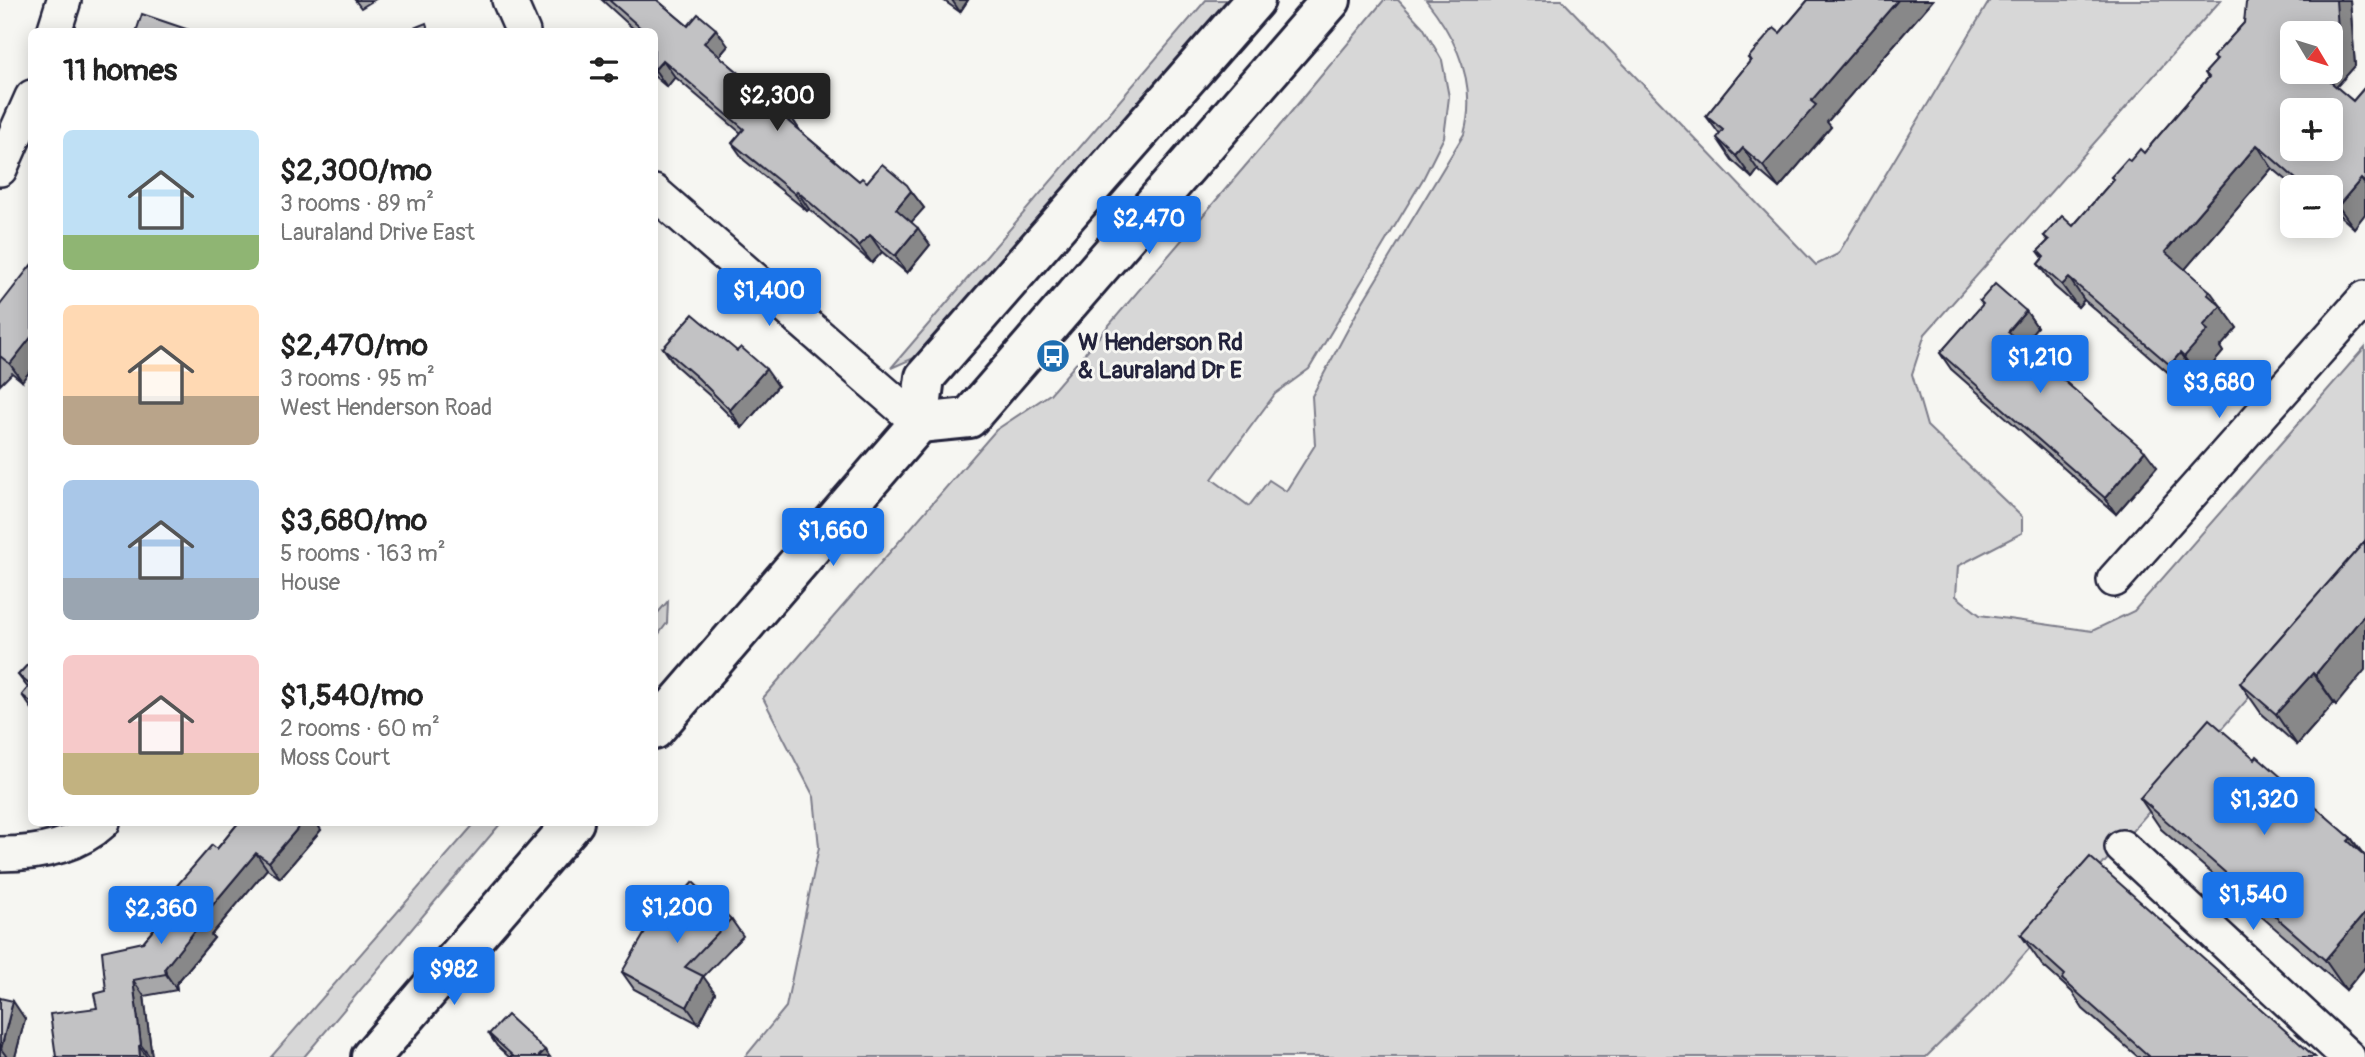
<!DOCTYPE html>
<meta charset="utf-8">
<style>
body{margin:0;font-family:Pangolin,sans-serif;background:#f2f2f2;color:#222;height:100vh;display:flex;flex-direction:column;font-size:26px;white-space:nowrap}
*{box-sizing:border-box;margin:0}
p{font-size:23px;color:#767676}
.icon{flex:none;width:38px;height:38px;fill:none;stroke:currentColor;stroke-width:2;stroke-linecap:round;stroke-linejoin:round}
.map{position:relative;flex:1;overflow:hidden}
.panel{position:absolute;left:28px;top:28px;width:630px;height:798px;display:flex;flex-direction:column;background:#fff;border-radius:10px;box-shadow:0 4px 18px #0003}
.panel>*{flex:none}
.needle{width:46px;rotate:128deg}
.controls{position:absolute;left:2280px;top:21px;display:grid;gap:14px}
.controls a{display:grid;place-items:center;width:63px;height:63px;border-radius:10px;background:#fff;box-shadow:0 4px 18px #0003;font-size:35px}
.price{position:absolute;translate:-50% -60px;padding:0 16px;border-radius:7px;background:#1a73e8;color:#fff;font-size:23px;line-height:46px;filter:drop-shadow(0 2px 4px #0008)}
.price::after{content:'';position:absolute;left:50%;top:42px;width:21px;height:16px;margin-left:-10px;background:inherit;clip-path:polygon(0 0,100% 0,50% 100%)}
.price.selected{background:#222;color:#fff}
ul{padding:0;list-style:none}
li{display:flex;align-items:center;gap:21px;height:175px;padding:0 35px}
li span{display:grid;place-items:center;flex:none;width:196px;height:140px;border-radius:10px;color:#555}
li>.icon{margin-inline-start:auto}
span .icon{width:84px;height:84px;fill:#fffc;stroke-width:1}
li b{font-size:30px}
h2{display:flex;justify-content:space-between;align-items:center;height:84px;padding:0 35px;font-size:30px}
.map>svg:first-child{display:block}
.green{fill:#d7d7d7;stroke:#7c7c89;stroke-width:2}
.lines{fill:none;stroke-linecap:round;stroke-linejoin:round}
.street-casing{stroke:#22223b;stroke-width:38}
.secondary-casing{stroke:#22223b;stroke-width:44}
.street{stroke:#f6f6f2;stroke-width:33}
.secondary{stroke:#f6f6f2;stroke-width:38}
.wall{fill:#a7a7a9;stroke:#22223b;stroke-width:2}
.shaded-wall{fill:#888889;stroke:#22223b;stroke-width:2}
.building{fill:#c2c2c4;stroke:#22223b;stroke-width:2;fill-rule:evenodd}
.labels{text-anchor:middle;stroke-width:6;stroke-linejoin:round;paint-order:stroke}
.poi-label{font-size:24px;font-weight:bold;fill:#22223b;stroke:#f6f6f2;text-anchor:start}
</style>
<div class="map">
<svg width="2365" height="1057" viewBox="0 0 2365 1057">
<rect width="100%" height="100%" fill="#f6f6f2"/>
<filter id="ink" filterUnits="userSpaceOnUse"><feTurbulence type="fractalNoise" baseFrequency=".0143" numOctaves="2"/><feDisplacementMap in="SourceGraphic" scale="14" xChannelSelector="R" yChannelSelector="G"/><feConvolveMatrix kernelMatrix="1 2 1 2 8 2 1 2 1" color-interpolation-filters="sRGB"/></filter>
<g filter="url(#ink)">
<g class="green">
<polygon points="1206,0 1227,0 914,358 891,368"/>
<path d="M1384,0h14l25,27 19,33 7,37 -5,40 -21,42 -114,190 -34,25 -63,85 37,27 20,-26 17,11 29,-46 -3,-49 50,-93 102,-169c14,-50 -7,-95 -38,-134h136l254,265 22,-11 152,-254h231l-296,334 -13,40 15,52 95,91v16l-64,33 -2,30 24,19 112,16 42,-20 231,-264v218l-379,433 -60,59h-1181l41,-50 33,-160 -5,-50 -51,-99 233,-268 54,-36 227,-265z"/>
<polygon points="668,601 667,623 655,639 655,616"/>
<polygon points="475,823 501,823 304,1057 271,1057"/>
</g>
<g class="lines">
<g class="street-casing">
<g id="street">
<polyline points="509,0 523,32"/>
<polyline points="54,32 64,0"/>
<polyline points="0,169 32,97"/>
<polyline points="654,192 919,423"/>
<polyline points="2114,580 2365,298"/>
<polyline points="2122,847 2348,1057"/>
<path d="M0,854c35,0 76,-7 103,-32"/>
</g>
</g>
<g class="secondary-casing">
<g id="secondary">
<polyline points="919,423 969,418 1331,0"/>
<polyline points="654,730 919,423 925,377 1255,0"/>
<polyline points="371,1057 574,822"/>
</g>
</g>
<use href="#street" class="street"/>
<use href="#secondary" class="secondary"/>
</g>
<g class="wall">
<polygon points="355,0 374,0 361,8"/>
<polygon points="602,0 657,0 688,26 728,46 719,56 791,117 800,131 859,181 911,191 924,208 911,222 930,245 907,273 882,252 872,263 809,209 807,211 744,160 732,143 741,133 675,77 667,87 654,76 654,32 637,32"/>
<polygon points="943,0 968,0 960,12"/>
<polygon points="1808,0 1933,0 1827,122 1831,127 1779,188 1758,170 1752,178 1732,160 1717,138 1720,135 1706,116 1750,61 1748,58 1780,33"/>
<polygon points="2248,0 2350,0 2355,66 2336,87 2353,101 2365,87 2365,214 2354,228 2331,208 2331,187 2295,187 2272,168 2185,269 2221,306 2237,328 2220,347 2223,352 2200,379 2195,375 2185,387 2084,300 2078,307 2054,286 2038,264 2043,258 2038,251 2048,241 2044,236 2073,226 2113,180 2111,177 2130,161 2144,153 2208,78 2205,73 2216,61 2213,57 2244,23"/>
<polygon points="1980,301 2026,311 2037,327 2022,344 2157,467 2116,514 1951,369 1940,353 1983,305"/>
<polygon points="0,305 22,381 12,373 0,385"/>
<polygon points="663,348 778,386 742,428 710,396 675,365"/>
<polygon points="2365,541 2336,705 2334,703 2297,745 2261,713 2240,683"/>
<polygon points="32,660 32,709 22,695 28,688 18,675"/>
<polygon points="2255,759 2351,838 2365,856 2365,967 2346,990 2161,829 2140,798"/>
<polygon points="239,822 317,822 317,824 321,830 280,878 267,869 211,935 214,938 176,984 177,990 144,996 152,1057 56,1057 97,1008 106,991 143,942 180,898 174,889 217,849"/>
<polygon points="664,915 731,919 743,936 703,977 715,993 699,1024 634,989 622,972"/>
<polygon points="2021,935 2315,1057 2138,1057 2083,1009 2072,992 2042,965"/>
<polygon points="0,998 25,1019 15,1057 0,1057"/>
<polygon points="489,1034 550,1057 509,1057 497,1046"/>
</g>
<g class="shaded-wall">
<polygon points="952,0 968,0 960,12"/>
<polygon points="1898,0 1933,0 1827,122 1831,127 1779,188 1763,166 1811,101"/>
<polygon points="2336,0 2350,0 2355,66 2332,92 2318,72 2331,72 2331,53"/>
<polygon points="716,29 728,46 716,60 704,43"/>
<polygon points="663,60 675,77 667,87 655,70"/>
<polygon points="791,117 803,135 788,121"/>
<polygon points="2257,145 2272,168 2181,274 2165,252"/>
<polygon points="1743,148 1758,170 1752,178 1736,156"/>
<polygon points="2361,179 2365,185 2365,214 2354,228 2338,206"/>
<polygon points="2311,182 2314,187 2307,187"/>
<polygon points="797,191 809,209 807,211 795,194"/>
<polygon points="911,191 924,208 908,226 896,209"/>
<polygon points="918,228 930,245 907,273 895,256"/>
<polygon points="870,235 882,252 872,263 859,246"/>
<polygon points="2069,278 2084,300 2078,307 2062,285"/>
<polygon points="2210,291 2237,328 2220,347 2223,352 2200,379 2184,357 2203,326 2207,294"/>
<polygon points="2026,311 2037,327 2019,348 2008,332"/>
<polygon points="32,336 32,369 22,381 10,364"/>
<polygon points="2180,353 2195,375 2185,387 2170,365"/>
<polygon points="766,369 778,386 742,428 730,410"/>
<polygon points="2145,451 2157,467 2116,514 2105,498"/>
<polygon points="2365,614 2365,670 2336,705 2315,675"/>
<polygon points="2313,673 2334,703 2297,745 2276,714"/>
<polygon points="303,822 317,822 317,824 321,830 280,878 269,862"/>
<polygon points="2351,838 2365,858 2348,841"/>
<polygon points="256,853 267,869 211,935 214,938 176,984 177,990 166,974 165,968 200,920"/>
<polygon points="2365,913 2365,967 2346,990 2325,960"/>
<polygon points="703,976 715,993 699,1024 687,1007"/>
<polygon points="133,980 144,996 152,1057 150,1057 141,1045"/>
<polygon points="13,1001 25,1019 15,1057 7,1057 1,1049"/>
<polygon points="139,1046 147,1057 140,1057"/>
<polygon points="545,1050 550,1057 538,1057"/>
</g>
<g class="building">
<polygon points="609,0 657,0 688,26 698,14 716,29 704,43 791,117 788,121 859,181 862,178 867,182 882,164 907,185 911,191 896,209 918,228 895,256 870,235 859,246 797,191 795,194 732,143 744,129 663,60 654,70 654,32 642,32 643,30"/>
<polygon points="1808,0 1898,0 1811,101 1816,105 1763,166 1743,148 1736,156 1717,138 1723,130 1706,116 1751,60 1748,58 1774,28 1780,33"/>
<path d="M2248,0h88l3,44 -8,9v-20h-39v39h27l34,29 12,-14v96l-4,-4 -23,27 -7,-7v-12h-14l-6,-5 -6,5 -48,-42 -92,107 45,39 -3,3 14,12 -18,20 5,4 -24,27 -4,-4 -10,12 -101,-87 -7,7 -24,-21 6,-7 -6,-6 11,-11 -5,-4 18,-20 11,10 41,-47 -3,-2 16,-18 3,2 10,-12 4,4 65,-76 -4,-4 12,-13 -4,-3 31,-34 2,-20zM2292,110h39v39h-39z"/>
<polygon points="142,14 195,32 136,32"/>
<polygon points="426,23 429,32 404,32"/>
<polygon points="32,264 32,336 10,364 0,356 0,305"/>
<polygon points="1995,284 2026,311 2008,332 2145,451 2105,498 1940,353 1983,304 1980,301"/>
<polygon points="693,314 737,351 741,347 766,369 730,410 698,378 663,348"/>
<polygon points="2365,541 2365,614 2315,675 2313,673 2276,714 2240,683"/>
<polygon points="32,660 32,703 22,695 30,685 18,675"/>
<polygon points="2209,719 2255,759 2257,756 2351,838 2348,841 2365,856 2365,913 2325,960 2140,798"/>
<polygon points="239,822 303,822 269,862 256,853 200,920 202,922 165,968 166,974 133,980 141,1045 139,1046 140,1057 56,1057 50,1014 97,1008 94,994 106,991 102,951 143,942 182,896 174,889 212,845 217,849"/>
<polygon points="2090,857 2315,1057 2150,1057 2062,979 2065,975 2021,935"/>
<polygon points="693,882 731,919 685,967 703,976 687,1007 622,972 657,912 664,915"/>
<polygon points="0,998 13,1001 1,1049 0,1049"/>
<polygon points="507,1015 545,1050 538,1057 514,1057 489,1034"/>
</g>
</g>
<defs>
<g id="bus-disc" transform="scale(1.75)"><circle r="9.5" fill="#1f6fb2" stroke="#f6f6f2"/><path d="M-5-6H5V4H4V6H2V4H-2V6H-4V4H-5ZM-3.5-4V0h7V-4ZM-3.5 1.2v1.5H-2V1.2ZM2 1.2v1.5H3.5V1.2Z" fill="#fff"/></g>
</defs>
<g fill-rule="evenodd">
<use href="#bus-disc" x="1053" y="356"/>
</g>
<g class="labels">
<g class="poi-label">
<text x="1078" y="350">W Henderson Rd<tspan x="1078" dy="28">&amp; Lauraland Dr E</tspan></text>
</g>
</g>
</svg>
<div class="controls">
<a><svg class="needle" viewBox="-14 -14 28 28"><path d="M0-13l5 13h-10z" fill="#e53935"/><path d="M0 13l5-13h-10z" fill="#767676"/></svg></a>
<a>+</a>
<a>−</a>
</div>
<b class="price selected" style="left:777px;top:133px">$2,300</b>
<b class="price" style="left:1149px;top:256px">$2,470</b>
<b class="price" style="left:769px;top:328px">$1,400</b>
<b class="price" style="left:2040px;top:395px">$1,210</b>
<b class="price" style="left:2219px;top:420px">$3,680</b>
<b class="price" style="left:833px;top:568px">$1,660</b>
<b class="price" style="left:2264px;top:837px">$1,320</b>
<b class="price" style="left:2253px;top:932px">$1,540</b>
<b class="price" style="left:677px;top:945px">$1,200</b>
<b class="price" style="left:161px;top:946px">$2,360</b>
<b class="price" style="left:454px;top:1007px">$982</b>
<section class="panel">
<h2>11 homes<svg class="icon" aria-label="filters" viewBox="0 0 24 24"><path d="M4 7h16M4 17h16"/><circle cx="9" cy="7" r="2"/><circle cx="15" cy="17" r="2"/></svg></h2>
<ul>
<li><span style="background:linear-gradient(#bfe0f5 75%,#8fb573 0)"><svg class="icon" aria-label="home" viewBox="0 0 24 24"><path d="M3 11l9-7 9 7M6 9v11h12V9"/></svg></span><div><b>$2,300/mo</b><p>3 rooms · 89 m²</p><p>Lauraland Drive East</p></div></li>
<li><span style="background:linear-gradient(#ffd9b3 65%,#b9a48a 0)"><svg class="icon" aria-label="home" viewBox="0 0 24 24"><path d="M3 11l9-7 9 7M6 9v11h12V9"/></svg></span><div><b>$2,470/mo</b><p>3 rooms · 95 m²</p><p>West Henderson Road</p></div></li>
<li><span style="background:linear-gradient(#a9c7e8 70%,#9aa5b1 0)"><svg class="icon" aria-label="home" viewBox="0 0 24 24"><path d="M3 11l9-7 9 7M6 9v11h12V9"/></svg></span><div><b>$3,680/mo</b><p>5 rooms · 163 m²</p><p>House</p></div></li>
<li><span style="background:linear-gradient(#f6c9c9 70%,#c2b280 0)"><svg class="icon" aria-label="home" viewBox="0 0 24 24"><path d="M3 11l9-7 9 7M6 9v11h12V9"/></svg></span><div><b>$1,540/mo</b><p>2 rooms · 60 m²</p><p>Moss Court</p></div></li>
</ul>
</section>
</div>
